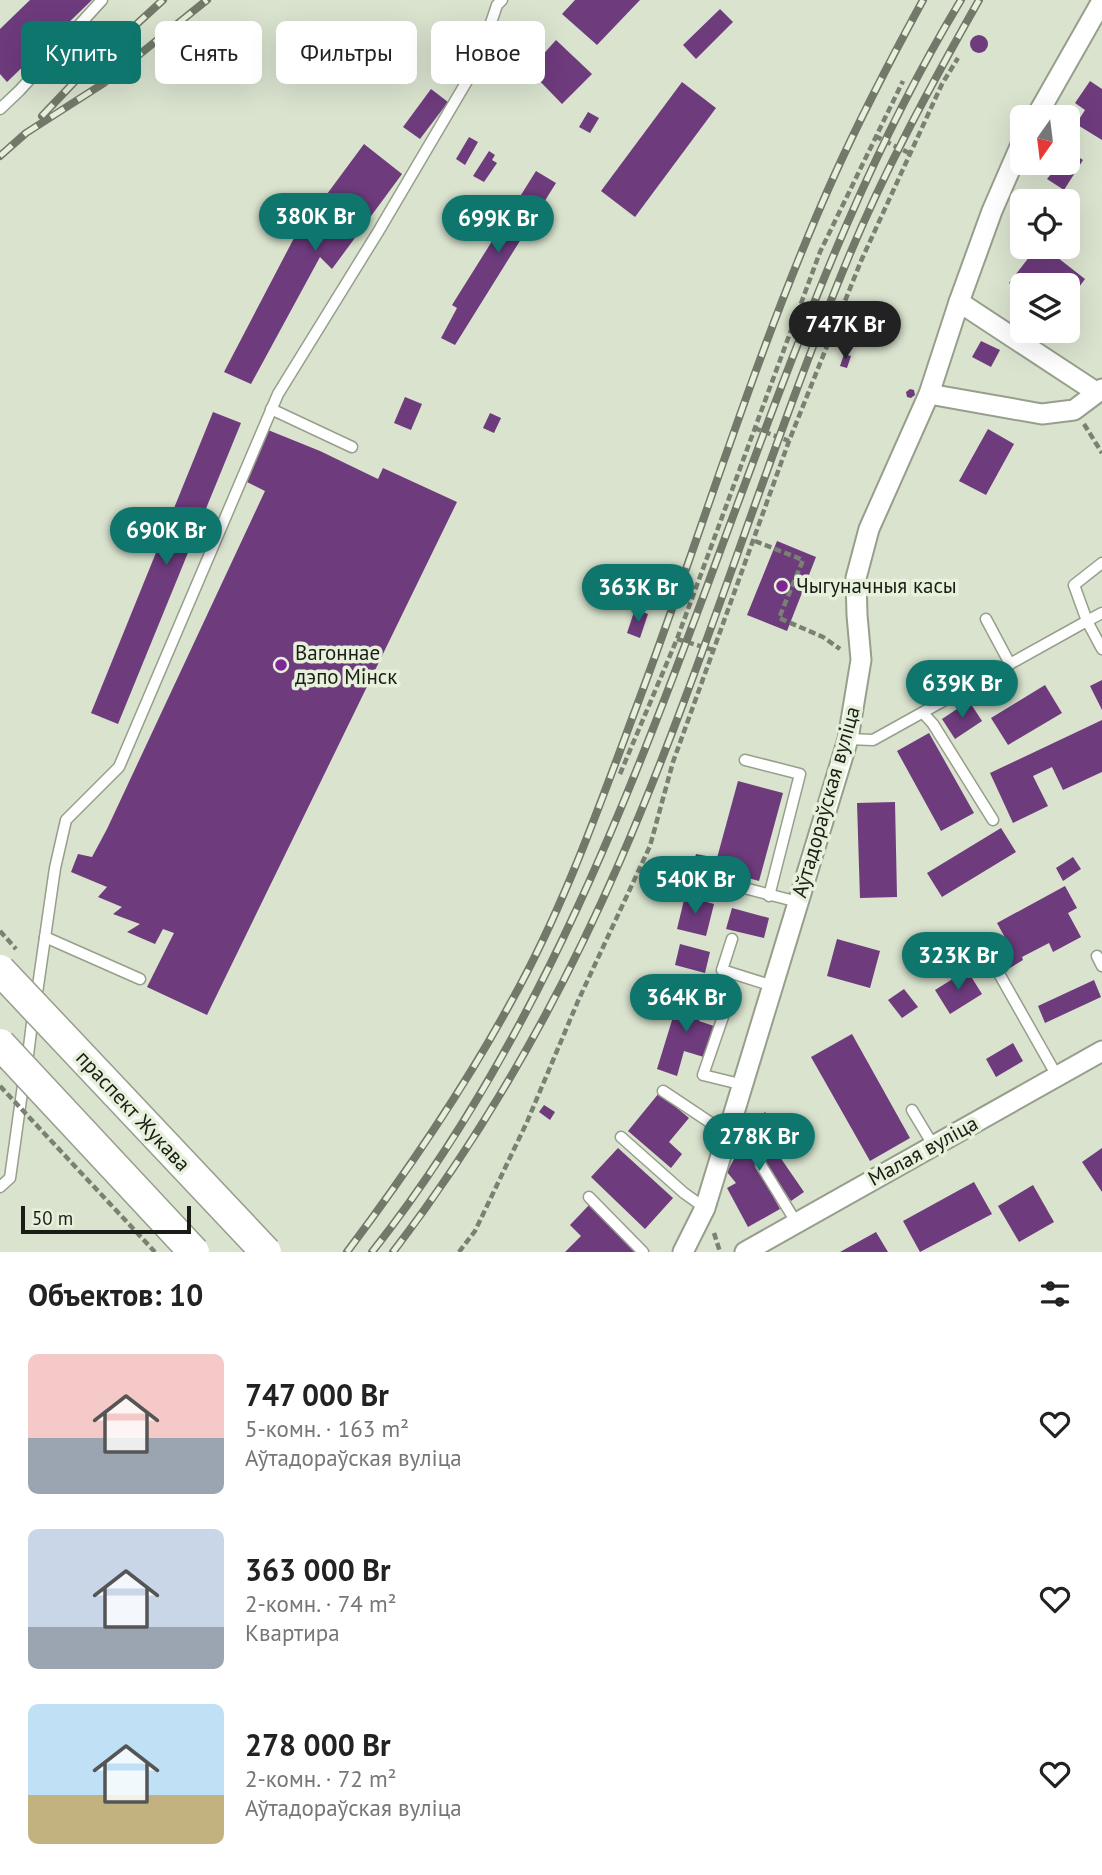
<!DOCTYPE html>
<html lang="ru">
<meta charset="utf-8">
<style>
body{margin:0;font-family:"PT Sans",sans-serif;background:#f2f2f2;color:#222;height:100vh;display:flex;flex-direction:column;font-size:26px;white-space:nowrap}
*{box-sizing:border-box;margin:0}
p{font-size:23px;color:#767676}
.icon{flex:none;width:38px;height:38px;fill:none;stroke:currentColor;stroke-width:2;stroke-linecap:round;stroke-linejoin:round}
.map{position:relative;height:1252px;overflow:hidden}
.side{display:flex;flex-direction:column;background:#fff;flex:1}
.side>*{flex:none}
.top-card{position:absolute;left:21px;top:21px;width:700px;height:63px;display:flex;gap:14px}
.needle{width:46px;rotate:194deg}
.fabs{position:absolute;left:1010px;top:105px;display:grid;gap:14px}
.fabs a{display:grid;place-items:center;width:70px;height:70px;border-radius:10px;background:#fff;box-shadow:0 7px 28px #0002;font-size:35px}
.scale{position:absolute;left:21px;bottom:18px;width:170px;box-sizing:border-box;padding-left:7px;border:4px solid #191d15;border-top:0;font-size:19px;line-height:24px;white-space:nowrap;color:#191d15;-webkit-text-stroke:5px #e6f0db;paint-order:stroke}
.price{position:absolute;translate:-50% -60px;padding:0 16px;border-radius:24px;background:#0f766e;color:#fff;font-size:23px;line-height:46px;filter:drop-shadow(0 2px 4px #0008)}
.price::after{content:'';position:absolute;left:50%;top:42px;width:21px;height:16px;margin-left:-10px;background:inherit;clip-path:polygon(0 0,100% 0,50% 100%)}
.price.current{background:#222;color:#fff}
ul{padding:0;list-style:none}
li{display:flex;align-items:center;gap:21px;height:175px;padding:0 28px}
li span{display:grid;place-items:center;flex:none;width:196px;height:140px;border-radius:10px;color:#555}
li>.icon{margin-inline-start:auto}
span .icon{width:84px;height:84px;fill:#fffc;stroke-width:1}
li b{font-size:30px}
h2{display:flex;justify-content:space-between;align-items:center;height:84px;padding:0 28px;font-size:30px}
.tag{padding:0 24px;border-radius:10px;background:#fff;box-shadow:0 7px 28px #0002;font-size:24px;line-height:63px}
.tag.current{background:#0f766e;color:#fff}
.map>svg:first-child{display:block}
.building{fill:#6e3b7d}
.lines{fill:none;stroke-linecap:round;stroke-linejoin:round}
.lane-casing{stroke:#969f8b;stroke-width:13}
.street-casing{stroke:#969f8b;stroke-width:23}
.path{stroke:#7a8173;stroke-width:4.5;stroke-dasharray:7 3.5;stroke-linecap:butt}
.lane{stroke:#fff;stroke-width:10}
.street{stroke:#fff;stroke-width:19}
.rail-casing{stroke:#72786a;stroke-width:8}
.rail{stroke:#e6f0db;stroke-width:5;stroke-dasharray:16;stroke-linecap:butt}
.primary-bridge-casing{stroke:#969f8b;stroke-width:33;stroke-linecap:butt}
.path-bridge{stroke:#7a8173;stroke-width:4.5;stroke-dasharray:7 3.5;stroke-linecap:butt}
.primary-bridge{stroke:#fff;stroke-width:30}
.poi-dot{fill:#7d2795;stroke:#e6f0db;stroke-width:2.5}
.labels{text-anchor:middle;stroke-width:7;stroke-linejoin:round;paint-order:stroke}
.poi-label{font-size:21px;fill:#191d15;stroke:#e6f0db;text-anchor:start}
.street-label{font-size:21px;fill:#191d15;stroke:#e6f0db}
</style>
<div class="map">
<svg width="1102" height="1252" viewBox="0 0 1102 1252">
<rect width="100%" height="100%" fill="#d9e3ce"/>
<g class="building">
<polygon points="30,0 92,0 7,82 0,74 0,29"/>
<polygon points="575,0 640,0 597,45 562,14"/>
<polygon points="720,9 733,22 696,59 683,45"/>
<circle cx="979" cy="44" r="9"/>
<polygon points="556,40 592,74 562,104 529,70"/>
<polygon points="1090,81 1102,89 1102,140 1076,124 1085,110 1075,103"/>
<polygon points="682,82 716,108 635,217 601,191"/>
<polygon points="431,89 448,102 420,139 403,127"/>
<polygon points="588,112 599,118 590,133 579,127"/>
<polygon points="469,137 478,142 465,165 456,159"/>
<polygon points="364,144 402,174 332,269 320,257 251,384 224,372 293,240"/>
<polygon points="1068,150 1083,160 1064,190 1047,179 1052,173 1036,163 1068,163"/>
<polygon points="489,151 495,155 492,160 497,163 484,182 473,176"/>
<polygon points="536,171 556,183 455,345 441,338 457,308 452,305"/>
<polygon points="1037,247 1044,247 1085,279 1068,302 1068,285 1022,285 1022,293 1009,283"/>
<polygon points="981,341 1000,350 991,367 972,357"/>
<polygon points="844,354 851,356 847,368 840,366"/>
<polygon points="910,389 914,390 915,395 911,398 907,397 906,392"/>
<polygon points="405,397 422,404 411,430 394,423"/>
<polygon points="213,412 241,423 118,724 91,713"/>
<polygon points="490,413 501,418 494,433 483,428"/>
<polygon points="988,429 1014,444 986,495 959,481"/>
<polygon points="268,430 320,451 378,479 383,468 457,502 207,1015 147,987 174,933 163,929 155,944 127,932 140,924 113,914 122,907 98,897 107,887 71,872 78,854 92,857 107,829 265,491 245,481"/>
<polygon points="777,541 816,557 787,631 747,615"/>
<polygon points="635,609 648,614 640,638 627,633"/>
<polygon points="1102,680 1102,710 1090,686"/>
<polygon points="1045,685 1062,713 1008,745 991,718"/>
<polygon points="969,701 982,721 955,739 942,719"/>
<polygon points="1102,720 1102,772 1063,790 1052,767 1033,776 1048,806 1013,823 990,773"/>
<polygon points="929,733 974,813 941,831 897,751"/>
<polygon points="738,781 783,793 759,881 719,870 713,900 684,892 696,854 717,858"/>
<polygon points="895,802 897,897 860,898 857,803"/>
<polygon points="1001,828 1016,852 942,897 927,873"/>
<polygon points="1073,857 1081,869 1063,881 1056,868"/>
<polygon points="1065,886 1077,908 1068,913 1081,937 1053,952 1049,943 1022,957 1023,960 1010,968 999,948 1008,943 997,923"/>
<polygon points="685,896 714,904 706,936 677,929"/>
<polygon points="732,908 769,918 764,938 726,929"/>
<polygon points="837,939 880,951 870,988 827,976"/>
<polygon points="680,944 710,952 705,973 675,965"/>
<polygon points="967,970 982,994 950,1014 935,990"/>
<polygon points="1094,980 1101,997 1045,1023 1038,1006"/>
<polygon points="904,989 918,1007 902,1018 888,1000"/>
<polygon points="681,991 706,999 699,1021 717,1027 707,1058 684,1051 677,1076 657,1069"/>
<polygon points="852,1034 910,1138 870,1161 811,1057"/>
<polygon points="1013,1043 1023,1061 996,1077 986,1059"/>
<polygon points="659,1093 689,1118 669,1142 682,1154 671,1168 628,1131"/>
<polygon points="544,1105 555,1112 550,1120 539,1112"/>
<polygon points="765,1112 781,1132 769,1141 804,1192 791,1201 761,1156 756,1164 780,1209 748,1227 727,1188 736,1183 727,1172 755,1120"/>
<polygon points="618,1148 673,1198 645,1229 591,1177"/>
<polygon points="1102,1148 1102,1192 1082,1162"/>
<polygon points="974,1182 992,1214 920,1252 903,1221"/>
<polygon points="1033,1185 1054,1222 1019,1242 998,1206"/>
<polygon points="589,1205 637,1252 565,1252 581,1236 570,1225"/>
<polygon points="876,1232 888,1252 840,1252"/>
</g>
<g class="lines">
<g class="lane-casing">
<g id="lane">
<polyline points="0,109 20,90 102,0"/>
<polyline points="271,409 352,447"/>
<polyline points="1102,563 1074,585 1087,621 1102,613"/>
<polyline points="986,619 1010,664"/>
<polyline points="923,713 933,724 993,820"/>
<polyline points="848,739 873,740 1087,621 1102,649"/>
<polyline points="745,760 800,774 769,896"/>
<polyline points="725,883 798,902"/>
<polyline points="45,937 140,979"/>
<polyline points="732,939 722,970 773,986"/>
<polyline points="1097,956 1102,966"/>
<polyline points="997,970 1057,1076"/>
<polyline points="36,1000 55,868 66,820 119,767 278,394 378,232 477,64 497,5 502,0"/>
<polyline points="726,1008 703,1075 744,1085"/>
<polyline points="27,1063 33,1015"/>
<polyline points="663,1091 714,1125 729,1130"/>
<polyline points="912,1110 933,1145"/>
<polyline points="621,1137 684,1193 705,1208"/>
<polyline points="761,1165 796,1222"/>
<polyline points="0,1187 10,1178 24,1078"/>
<polyline points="589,1197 643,1252"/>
</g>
</g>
<g class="street-casing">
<g id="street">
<polyline points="1036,117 1102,1"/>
<polyline points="959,302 1096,392"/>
<polyline points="929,394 1042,414 1074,410 1102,389"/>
<polyline points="683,1252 705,1208 848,739 861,660 857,615 856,578 869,529 929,394 959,302 992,211 1022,142"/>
<polyline points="745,1252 1102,1051"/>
</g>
</g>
<g class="path">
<polyline points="875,136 911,154"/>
<polyline points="1084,424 1102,453"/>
<polyline points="754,428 789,441"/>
<polyline points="755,541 803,560 779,618 823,637 840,649"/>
<polyline points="677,639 713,650"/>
<polyline points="620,774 677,639 820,252 903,81"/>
<polyline points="714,1233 720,1252"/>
<polyline points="459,1252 475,1231 527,1122 578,1001 650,846 673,762 789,441 861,261 942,84 958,58"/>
</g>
<use href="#lane" class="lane"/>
<use href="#street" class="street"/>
<g class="rail-casing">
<g id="rail">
<polyline points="42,116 80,76 163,0"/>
<polyline points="0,156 26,133 104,83 207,0"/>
<path d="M347,1252c60,-80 116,-162 164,-250 52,-93 88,-195 125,-294 67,-178 121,-361 199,-534 27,-60 57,-117 88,-174"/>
<path d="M372,1252c185,-234 280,-519 383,-795 58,-157 119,-313 206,-457"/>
<path d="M393,1252c92,-120 167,-253 227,-391 85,-196 145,-402 227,-600 37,-90 84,-176 132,-261"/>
</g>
</g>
<use href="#rail" class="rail"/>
<g class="primary-bridge-casing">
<g id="primary-bridge">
<polyline points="0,970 266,1252"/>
<polyline points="0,1044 194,1252"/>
</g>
</g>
<g class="path-bridge">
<polyline points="0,931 16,949"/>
<polyline points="0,1086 155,1252"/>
</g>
<use href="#primary-bridge" class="primary-bridge"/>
</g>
<g class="poi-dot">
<circle cx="782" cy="586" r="7"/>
<circle cx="281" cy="665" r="7"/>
</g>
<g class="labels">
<g class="poi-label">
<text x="796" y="593">Чыгуначныя касы</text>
<text x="295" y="660">Вагоннае<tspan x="295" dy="24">дэпо Мінск</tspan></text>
</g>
<g class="street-label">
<text transform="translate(826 802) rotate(-74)" y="7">Аўтадораўская вуліца</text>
<text transform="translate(133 1111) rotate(47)" y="7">праспект Жукава</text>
<text transform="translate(923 1151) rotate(-29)" y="7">Малая вуліца</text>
</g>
</g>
</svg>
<div class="fabs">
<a><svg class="needle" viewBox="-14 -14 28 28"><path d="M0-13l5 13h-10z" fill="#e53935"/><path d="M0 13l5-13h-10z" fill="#767676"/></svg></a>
<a><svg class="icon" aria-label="locate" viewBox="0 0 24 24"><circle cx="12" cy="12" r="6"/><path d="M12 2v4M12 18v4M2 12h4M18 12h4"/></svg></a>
<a><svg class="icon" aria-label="layers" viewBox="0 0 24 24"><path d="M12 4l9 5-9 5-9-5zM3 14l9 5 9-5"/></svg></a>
</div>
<div class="scale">50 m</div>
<b class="price" style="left:315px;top:253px">380K Br</b>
<b class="price" style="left:498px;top:255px">699K Br</b>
<b class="price current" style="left:845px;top:361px">747K Br</b>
<b class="price" style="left:166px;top:567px">690K Br</b>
<b class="price" style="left:638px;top:624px">363K Br</b>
<b class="price" style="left:962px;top:720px">639K Br</b>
<b class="price" style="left:695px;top:916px">540K Br</b>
<b class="price" style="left:958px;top:992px">323K Br</b>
<b class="price" style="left:686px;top:1034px">364K Br</b>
<b class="price" style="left:759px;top:1173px">278K Br</b>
<div class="top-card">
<a class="tag current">Купить</a>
<a class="tag">Снять</a>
<a class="tag">Фильтры</a>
<a class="tag">Новое</a>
</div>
</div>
<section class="side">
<h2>Объектов: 10<svg class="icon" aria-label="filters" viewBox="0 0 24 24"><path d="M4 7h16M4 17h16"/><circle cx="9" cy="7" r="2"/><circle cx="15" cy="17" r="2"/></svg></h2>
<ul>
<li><span style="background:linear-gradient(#f6c9c9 60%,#9aa5b1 0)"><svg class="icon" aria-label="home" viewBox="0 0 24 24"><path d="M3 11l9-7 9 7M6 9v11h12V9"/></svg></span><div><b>747 000 Br</b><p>5-комн. · 163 m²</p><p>Аўтадораўская вуліца</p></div><svg class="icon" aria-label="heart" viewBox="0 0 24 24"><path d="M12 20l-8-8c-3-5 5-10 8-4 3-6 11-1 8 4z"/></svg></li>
<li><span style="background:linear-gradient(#c9d6e8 70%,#9aa5b1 0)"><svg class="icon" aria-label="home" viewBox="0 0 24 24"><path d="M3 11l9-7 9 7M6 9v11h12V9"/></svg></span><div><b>363 000 Br</b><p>2-комн. · 74 m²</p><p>Квартира</p></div><svg class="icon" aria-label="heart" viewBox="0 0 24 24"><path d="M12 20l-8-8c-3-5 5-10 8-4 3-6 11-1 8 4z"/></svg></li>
<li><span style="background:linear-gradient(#bfe0f5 65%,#c2b280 0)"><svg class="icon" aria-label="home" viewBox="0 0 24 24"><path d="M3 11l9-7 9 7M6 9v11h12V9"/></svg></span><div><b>278 000 Br</b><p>2-комн. · 72 m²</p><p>Аўтадораўская вуліца</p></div><svg class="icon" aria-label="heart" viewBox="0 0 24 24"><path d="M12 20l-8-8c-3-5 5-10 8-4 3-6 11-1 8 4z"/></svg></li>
</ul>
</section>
